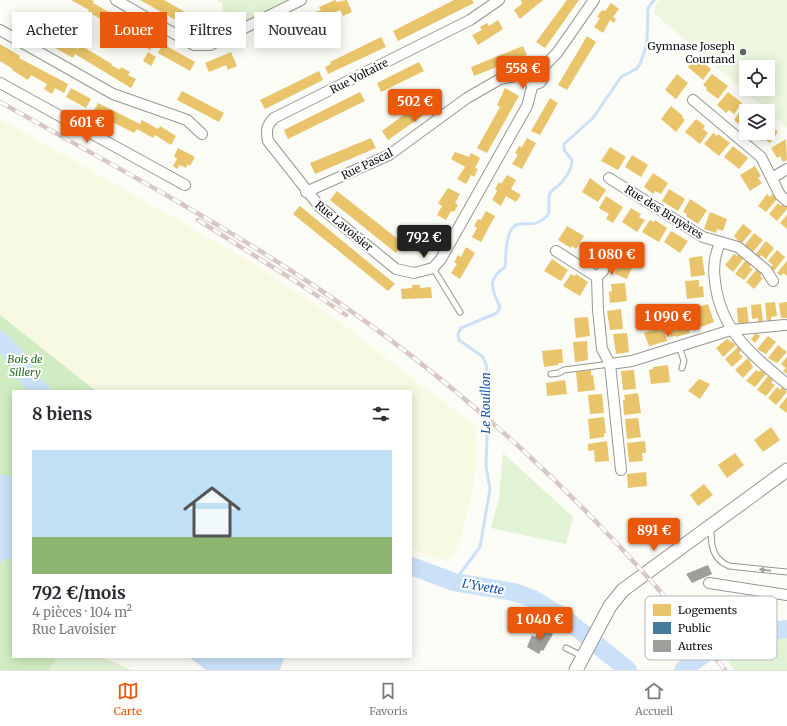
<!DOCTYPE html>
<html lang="fr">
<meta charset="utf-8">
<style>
body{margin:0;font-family:Merriweather,serif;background:#f7f7f7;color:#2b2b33;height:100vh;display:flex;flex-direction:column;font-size:15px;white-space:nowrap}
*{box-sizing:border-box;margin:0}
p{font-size:13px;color:#7c7c81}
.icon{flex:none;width:22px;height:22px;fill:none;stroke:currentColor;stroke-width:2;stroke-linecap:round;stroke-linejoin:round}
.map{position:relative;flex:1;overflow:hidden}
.drawer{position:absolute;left:12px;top:390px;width:400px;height:268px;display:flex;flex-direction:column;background:#fff;border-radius:0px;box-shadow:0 2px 10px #0003}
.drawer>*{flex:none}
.top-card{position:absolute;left:12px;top:12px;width:400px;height:36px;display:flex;gap:8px}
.tools{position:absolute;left:739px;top:60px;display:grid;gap:8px}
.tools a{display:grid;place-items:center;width:36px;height:36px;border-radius:0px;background:#fff;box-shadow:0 2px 10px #0003;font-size:20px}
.price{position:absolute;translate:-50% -34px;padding:0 9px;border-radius:4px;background:#ea580c;color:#fff;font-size:13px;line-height:26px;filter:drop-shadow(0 1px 2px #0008)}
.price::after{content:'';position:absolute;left:50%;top:24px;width:12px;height:9px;margin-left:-6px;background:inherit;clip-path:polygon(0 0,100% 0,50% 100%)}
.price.on{background:#222;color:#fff}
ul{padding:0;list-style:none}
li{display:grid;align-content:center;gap:8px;height:212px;padding:0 20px}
li span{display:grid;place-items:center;height:124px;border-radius:0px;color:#555}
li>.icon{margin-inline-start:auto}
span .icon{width:72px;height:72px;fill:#fffc;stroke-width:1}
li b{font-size:17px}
h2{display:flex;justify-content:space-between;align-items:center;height:48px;padding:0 20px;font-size:17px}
.chip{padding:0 14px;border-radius:0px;background:#fff;box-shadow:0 2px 10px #0003;font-size:14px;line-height:36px}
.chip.on{background:#ea580c;color:#fff}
.tab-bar{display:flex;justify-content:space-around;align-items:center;height:56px;border-top:1px solid #e1e1e2;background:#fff;font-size:11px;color:#7c7c81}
.tab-bar a{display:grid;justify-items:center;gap:2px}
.tab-bar .on{color:#ea580c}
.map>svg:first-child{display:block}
.farmland{fill:#f8f9e2}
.green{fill:#e2f3d5}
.forest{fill:#d1ecc2}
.pitch{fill:#edf7df;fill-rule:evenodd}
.water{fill:#cae1f8}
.homes{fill:#e9c46a}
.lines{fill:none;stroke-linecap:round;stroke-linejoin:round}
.stream{stroke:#cae1f8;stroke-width:3}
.river{stroke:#cae1f8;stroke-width:18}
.building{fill:#a09e9b}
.service-casing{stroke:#969694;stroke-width:7}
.minor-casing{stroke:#969694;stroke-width:12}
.tertiary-casing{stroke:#969694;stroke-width:15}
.service{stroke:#fffffe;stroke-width:5}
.minor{stroke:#fffffe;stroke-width:10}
.tertiary{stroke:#fffffe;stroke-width:13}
.rail-casing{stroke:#d9c7c5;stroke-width:4.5}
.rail{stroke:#fff;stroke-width:3;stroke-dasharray:9;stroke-linecap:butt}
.oneway{fill:#9f9f9f}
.poi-dot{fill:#636360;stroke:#fff;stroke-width:1.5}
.labels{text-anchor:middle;stroke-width:4;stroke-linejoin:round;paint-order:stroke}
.poi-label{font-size:11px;fill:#101010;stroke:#fff;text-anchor:end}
.street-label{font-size:11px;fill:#101010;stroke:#fff}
.park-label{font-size:11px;font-style:italic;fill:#216c1c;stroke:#fff}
.water-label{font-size:12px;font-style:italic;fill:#1252a9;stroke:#fff}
.key{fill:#fff;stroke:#b7b7b7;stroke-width:1}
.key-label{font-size:11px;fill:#101010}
</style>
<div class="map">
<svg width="787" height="670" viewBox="0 0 787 670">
<rect width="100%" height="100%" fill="#fcfcf6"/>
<polygon class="farmland" points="0,119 250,261 335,318 477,428 475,471 471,500 459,545 447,561 424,554 411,548 411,391 96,391 0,315"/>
<g class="green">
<polygon points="216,0 289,0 226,31 222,3"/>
<polygon points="503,453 573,517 566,544 491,528 499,498"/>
<polygon points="787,635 787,670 735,670 717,648 727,641"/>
<polygon points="56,657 101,657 132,670 49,670"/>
</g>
<polygon class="forest" points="0,315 96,391 13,391 13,657 57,657 49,670 0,670"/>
<path class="pitch" d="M661,0h126v128l-133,-115 2,-8zM746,67h22v22h-22z"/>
<g class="water">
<polygon points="0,475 13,476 13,559 4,559 0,563"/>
<polygon points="189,657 284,657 280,670 206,670"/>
</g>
<g class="homes">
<polygon points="71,0 91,0 94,1 93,3 133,26 128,34 88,12 89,10"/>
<polygon points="140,0 164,0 194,17 188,27"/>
<polygon points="335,0 337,2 347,0 352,12 343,16 340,10 336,12 339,17 331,20 329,15 320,19 322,24 317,27 315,23 311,24 306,15 321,10 319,7"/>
<polygon points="454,0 472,0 474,3 398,41 393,31"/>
<polygon points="521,0 543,0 520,19 514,10 522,4"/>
<polygon points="567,0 579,0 545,48 536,42"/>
<polygon points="611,3 619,9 613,17 616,19 614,23 610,20 603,33 594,27 600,18 597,17 602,10 605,11"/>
<polygon points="18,13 31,22 25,31 21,28 22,26 13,23"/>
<polygon points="300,13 305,23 284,31 271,41 274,46 270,48 262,33 271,29 272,30 276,28 274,25 291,17 292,19"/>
<polygon points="218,15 221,26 194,32 197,19"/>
<polygon points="498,20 503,29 478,45 472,35 482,30 480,27 487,23 489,26"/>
<polygon points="37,26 78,49 80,45 112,64 111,65 120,70 121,67 130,72 128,75 136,79 131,88 75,54 73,58 32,35"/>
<polygon points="139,32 155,41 150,50 134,40"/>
<polygon points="587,36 596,42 567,90 558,85"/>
<polygon points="381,37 386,47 328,74 325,67 331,64 330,62"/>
<polygon points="0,44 20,56 19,58 68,84 64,93 55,88 52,94 44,89 47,84 31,75 28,80 12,70 13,69 0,61"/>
<polygon points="163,44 195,62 190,71 158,53"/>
<polygon points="523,46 527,55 474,76 471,67"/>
<polygon points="148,52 156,57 151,66 143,61"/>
<polygon points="231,52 237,66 228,70 226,65 209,72 205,63"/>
<polygon points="696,57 711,69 703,80 688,67"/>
<polygon points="419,62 424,71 381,92 377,83"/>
<polygon points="319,71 323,80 265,109 260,100"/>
<polygon points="677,74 688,83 676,99 665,90"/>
<polygon points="712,74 728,86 718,99 706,90 707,88 703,85"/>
<polygon points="71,88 91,99 86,108 66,97"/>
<polygon points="505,88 519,96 487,153 477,148 500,107 497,105"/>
<polygon points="182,91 224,113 219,122 177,100"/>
<polygon points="360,92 365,101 288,139 284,130"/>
<polygon points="435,92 442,102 388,140 382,131"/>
<polygon points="728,92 742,103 734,114 729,110 726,113 717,105"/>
<polygon points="550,98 558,103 540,135 531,131"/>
<polygon points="98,103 140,124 142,120 158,129 160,126 176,136 171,145 155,135 153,138 137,129 134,133 93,112"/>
<polygon points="671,106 683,116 682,117 685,120 676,132 661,119"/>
<polygon points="742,109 746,112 746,130 734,120"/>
<polygon points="696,119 705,126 703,129 708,133 700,144 685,132"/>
<polygon points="768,124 778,132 770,143 764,139 762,141 753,134 768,133"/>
<polygon points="713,133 717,136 718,134 730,143 719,156 704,144"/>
<polygon points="371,138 376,148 315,174 310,163"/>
<polygon points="527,138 536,143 522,169 512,164 518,155 515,153 519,146 522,147"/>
<polygon points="786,139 787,160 783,162 780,156 777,158 771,148"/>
<polygon points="733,146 748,158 739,169 724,157"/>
<polygon points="610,147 626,157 618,170 601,161"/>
<polygon points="178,148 195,157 190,166 188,164 186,168 180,165 177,169 173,166 177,159 174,156"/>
<polygon points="455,152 469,157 471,153 480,158 475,168 478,169 474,177 471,175 466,184 457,179 465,167 451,159"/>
<polygon points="632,155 648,165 641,177 625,167"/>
<polygon points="755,166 761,176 758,178 762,183 750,191 740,175"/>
<polygon points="653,173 668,183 661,194 655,191 653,194 644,187"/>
<polygon points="507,175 516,180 511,189 521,195 516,202 506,196 501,206 492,200 497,191 495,189 499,182 501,184"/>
<polygon points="590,178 606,190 598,202 582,192"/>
<polygon points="448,188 460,194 455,203 458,205 454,212 451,211 446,220 437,215 442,206 438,203"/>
<polygon points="669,189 685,199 678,211 662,201"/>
<polygon points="337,191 404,244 396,253 330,200"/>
<polygon points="767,194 770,197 772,194 777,199 766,212 758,206"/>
<polygon points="606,196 623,207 613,223 606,219 609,214 599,208"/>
<polygon points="690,199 707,210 698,224 686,216 687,214 683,212"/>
<polygon points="778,203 781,206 783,203 787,206 787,209 777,221 769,214"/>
<polygon points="300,206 395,284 388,291 293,214"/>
<polygon points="631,208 641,214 639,217 645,220 637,232 622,222"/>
<polygon points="486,211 495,216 481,242 472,237 477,228 474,226 478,219 481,220"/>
<polygon points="710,212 727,219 723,231 717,229 716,233 704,229"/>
<polygon points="787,215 787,229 780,223"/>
<polygon points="650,220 654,222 655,220 667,228 659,242 642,232"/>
<polygon points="743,224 752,231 741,244 734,236"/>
<polygon points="431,225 440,230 435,239 438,241 434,248 431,247 426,256 416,251"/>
<polygon points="567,226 584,236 576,249 572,246 571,248 558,240"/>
<polygon points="671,231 688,241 680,253 664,242"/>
<polygon points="754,233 763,240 752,253 745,245"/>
<polygon points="586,241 603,251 595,263 579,253"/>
<polygon points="766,241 774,248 766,259 761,255 759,258 755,255"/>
<polygon points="466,247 475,253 460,279 451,273 457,264 454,262 456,259 458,255 461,257"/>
<polygon points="777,250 785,257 774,271 770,268 773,265 768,261"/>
<polygon points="734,254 737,256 739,254 744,258 733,272 725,265"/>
<polygon points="622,256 635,261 627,279 615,274"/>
<polygon points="702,256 705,275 691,277 689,258"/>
<polygon points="552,259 568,270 561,281 544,271"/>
<polygon points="746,260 752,264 749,267 753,269 744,280 735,274"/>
<polygon points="787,261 787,276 783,273 781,276 777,273"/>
<polygon points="757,269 762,273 760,276 763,278 754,289 746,282"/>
<polygon points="571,274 575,276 576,274 588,282 580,296 563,286"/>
<polygon points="699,280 699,287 703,286 704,297 687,299 685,281"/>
<polygon points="625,283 627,301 610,303 609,292 612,291 611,284"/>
<polygon points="412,285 420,285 420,288 431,287 432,298 402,299 401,289 412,288"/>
<polygon points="775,302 777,316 771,317 771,321 767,322 765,303"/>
<polygon points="787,302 787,318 781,318 779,303"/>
<polygon points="708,304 714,322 701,327 695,308"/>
<polygon points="761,304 763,322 758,323 758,318 752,319 751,305"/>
<polygon points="747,307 749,324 738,323 737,308"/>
<polygon points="621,309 623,329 610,330 607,311"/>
<polygon points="588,317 590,336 576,338 574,318"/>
<polygon points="685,317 690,333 676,337 675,336 671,337 666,323"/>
<polygon points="663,327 667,341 649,346 644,333"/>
<polygon points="627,333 629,352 616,354 613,334"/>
<polygon points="756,333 760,336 755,343 751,339"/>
<polygon points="768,336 776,342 766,354 757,349"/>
<polygon points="727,339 736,345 723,357 716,348"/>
<polygon points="587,341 588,360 575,362 573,342"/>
<polygon points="778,345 787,352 777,363 768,358"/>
<polygon points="738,347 741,351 739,353 743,357 732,367 725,359"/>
<polygon points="562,349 563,363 558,363 558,365 544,367 542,351"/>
<polygon points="787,357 787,374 783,371 786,368 781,364"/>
<polygon points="748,358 753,367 743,378 735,370"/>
<polygon points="668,365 670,382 651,384 649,370 653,369 653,367"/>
<polygon points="591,370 591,375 593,375 595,390 578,392 576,372"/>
<polygon points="634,370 636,389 623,390 621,371"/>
<polygon points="756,370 758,372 761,370 766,374 755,387 746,381"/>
<polygon points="768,376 773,380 771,383 775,385 766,396 757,390"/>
<polygon points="699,379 710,384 700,399 688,391"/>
<polygon points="565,380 567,394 547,396 546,383"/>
<polygon points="777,387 780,390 782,387 787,392 776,405 768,398"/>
<polygon points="638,393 641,413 624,415 623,400 625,400 624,395"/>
<polygon points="602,394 604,413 590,414 588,395"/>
<polygon points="787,397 787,413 779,407"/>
<polygon points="604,417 606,433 604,433 604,437 590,439 588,419"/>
<polygon points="638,418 641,437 627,439 625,419"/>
<polygon points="771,427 780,440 763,452 754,440"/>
<polygon points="607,441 609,461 595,462 594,450 588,451 588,444"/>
<polygon points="645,441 646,453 642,453 643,461 629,462 627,443"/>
<polygon points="735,453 744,465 727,478 718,465"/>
<polygon points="646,472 647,486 628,488 627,474"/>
<polygon points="704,484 713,495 698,506 690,495"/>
</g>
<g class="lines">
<path class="stream" d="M454,582l26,-35 10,-58 -4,-23 2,-63 -3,-22 2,-14 -4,-10 -24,-17 -1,-6 3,-6 36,-15 3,-6c-8,-18 -14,-27 5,-40 1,-12 0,-42 15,-43 12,-1 16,2 26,-7 7,-6 -1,-18 5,-25 2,-3 5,-4 7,-6 7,-6 14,-17 14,-26l-8,-10v-6l29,-26 28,-41 15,-8 4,-5 7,-20 1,-36 6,-8"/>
<g class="river">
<polyline points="0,340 15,356 29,379 41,391"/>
<polyline points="411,566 454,582 514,592 533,599 563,617 628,670"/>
<polyline points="683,670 727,637 787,629"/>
</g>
</g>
<g class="building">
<polygon points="708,565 712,574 692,583 686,574"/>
<polygon points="541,627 553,634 543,651 541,650 539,654 527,647 532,635 535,637"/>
</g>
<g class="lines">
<g class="service-casing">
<g id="service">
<polyline points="433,268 460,312"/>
<polyline points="679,346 684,361 682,368"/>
<polyline points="551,374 559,373 564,370 610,364"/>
<path d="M711,528c0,17 1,31 18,38l58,6"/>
<polyline points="566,648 582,656"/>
</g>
</g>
<g class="minor-casing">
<g id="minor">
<polyline points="116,0 194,45 210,45 301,0"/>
<path d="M499,0l-29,20 -196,98c-8,8 -8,13 -6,23l52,66 76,62 18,4 19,-5 8,-9 86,-153 6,-22"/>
<polyline points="0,30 113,94 187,120 202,134"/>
<circle cx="535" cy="76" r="8"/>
<polyline points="540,70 557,53 594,0"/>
<polyline points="0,83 185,185"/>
<polyline points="693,100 761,157 780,195 787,201"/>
<polyline points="609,178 703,237 738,247 766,270 773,281"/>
<polyline points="772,178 787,169"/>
<polyline points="306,192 389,155 467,98 500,79 527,74"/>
<path d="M721,242c-7,12 -8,25 -6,39 5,49 37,74 72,103"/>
<polyline points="556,251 597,277 598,310 602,349 610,364 621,470"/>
<polyline points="597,277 603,271 607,261"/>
<polyline points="610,364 632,361 731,330 785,325"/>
<polyline points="709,583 787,595"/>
</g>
</g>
<g class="tertiary-casing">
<polyline id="tertiary" points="576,670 610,606 623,590 787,470"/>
</g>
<use href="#service" class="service"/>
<use href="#minor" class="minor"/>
<use href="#tertiary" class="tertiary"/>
<g class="rail-casing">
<g id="rail">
<path d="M0,102c96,54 194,106 287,166 167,107 316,245 438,402"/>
<polyline points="198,220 298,283 346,315"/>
</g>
</g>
<use href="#rail" class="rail"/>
</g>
<defs><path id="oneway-solid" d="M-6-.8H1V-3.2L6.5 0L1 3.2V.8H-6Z"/></defs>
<use class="oneway" href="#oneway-solid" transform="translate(765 570) rotate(-174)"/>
<circle class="poi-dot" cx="743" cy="52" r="4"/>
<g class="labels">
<g class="poi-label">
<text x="735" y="50">Gymnase Joseph<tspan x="735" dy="13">Courtand</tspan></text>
</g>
<g class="street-label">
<text transform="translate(359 76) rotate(-27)" y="4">Rue Voltaire</text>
<text transform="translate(367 164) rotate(-26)" y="4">Rue Pascal</text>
<text transform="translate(664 212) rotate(32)" y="4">Rue des Bruyères</text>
<text transform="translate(344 226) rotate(40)" y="4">Rue Lavoisier</text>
</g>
<g class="park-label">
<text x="25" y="363">Bois de<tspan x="25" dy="13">Sillery</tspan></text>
</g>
<g class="water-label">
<text transform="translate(486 403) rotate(-90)" y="4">Le Rouillon</text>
<text transform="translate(483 587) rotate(10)" y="4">L'Yvette</text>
</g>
</g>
<rect x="645" y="596" width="132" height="64" rx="6" class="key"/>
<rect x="653" y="604" width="18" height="12" fill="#e9c46a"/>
<rect x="653" y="622" width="18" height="12" fill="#457b9d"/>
<rect x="653" y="640" width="18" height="12" fill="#a09e9b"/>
<g class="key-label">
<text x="678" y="614">Logements</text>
<text x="678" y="632">Public</text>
<text x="678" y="650">Autres</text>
</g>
</svg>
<div class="tools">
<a><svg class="icon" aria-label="locate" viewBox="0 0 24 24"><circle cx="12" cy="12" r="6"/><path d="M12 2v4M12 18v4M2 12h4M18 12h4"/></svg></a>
<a><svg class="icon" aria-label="layers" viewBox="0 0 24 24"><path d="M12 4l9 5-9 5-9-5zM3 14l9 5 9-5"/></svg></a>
</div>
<b class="price" style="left:523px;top:90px">558 €</b>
<b class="price" style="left:415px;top:123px">502 €</b>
<b class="price" style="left:87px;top:144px">601 €</b>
<b class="price on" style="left:424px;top:259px">792 €</b>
<b class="price" style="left:612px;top:276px">1 080 €</b>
<b class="price" style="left:668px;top:338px">1 090 €</b>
<b class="price" style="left:654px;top:552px">891 €</b>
<b class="price" style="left:540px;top:641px">1 040 €</b>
<div class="top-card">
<a class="chip">Acheter</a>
<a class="chip on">Louer</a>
<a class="chip">Filtres</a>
<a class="chip">Nouveau</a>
</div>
<section class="drawer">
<h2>8 biens<svg class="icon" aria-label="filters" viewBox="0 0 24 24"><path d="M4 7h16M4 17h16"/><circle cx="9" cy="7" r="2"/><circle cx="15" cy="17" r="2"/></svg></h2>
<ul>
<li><span style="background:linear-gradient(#bfe0f5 70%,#8fb573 0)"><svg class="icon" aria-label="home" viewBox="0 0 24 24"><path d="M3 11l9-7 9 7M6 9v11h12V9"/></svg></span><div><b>792 €/mois</b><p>4 pièces · 104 m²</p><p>Rue Lavoisier</p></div></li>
</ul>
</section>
</div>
<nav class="tab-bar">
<a class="on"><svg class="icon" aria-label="map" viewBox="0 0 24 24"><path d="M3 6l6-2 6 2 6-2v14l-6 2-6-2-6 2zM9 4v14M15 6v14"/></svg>Carte</a>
<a><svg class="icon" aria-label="saved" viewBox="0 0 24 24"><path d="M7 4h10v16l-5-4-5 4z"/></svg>Favoris</a>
<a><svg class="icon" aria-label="home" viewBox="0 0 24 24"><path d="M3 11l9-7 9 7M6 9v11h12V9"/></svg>Accueil</a>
</nav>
